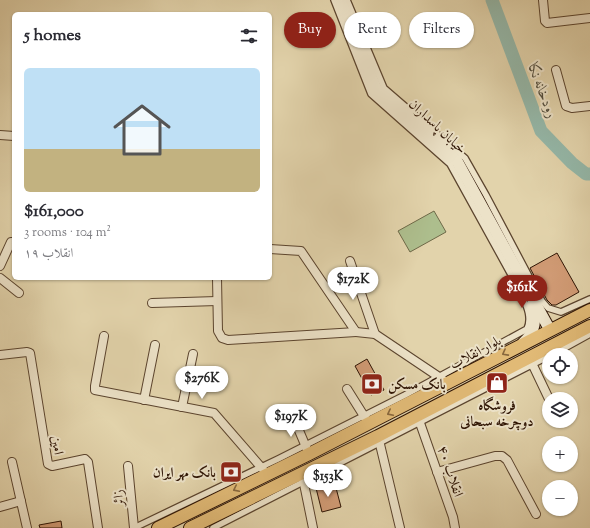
<!DOCTYPE html>
<meta charset="utf-8">
<style>
body{margin:0;font-family:"Sorts Mill Goudy",Amiri,serif;background:#f2f2f3;color:#2b2b33;height:100vh;display:flex;flex-direction:column;font-size:15px;white-space:nowrap}
*{box-sizing:border-box;margin:0}
p{font-size:13px;color:#7c7c81}
.icon{flex:none;width:22px;height:22px;fill:none;stroke:currentColor;stroke-width:2;stroke-linecap:round;stroke-linejoin:round}
.map{position:relative;flex:1;overflow:hidden}
.sheet{position:absolute;left:12px;top:12px;width:260px;height:268px;display:flex;flex-direction:column;background:#fff;border-radius:6px;box-shadow:0 1px 3px #0004}
.sheet>*{flex:none}
.banner{position:absolute;left:284px;top:12px;width:246px;height:36px;display:flex;gap:8px}
.controls{position:absolute;left:542px;top:348px;display:grid;gap:8px}
.controls a{display:grid;place-items:center;width:36px;height:36px;border-radius:50%;background:#fff;box-shadow:0 1px 3px #0004;font-size:20px}
.price{position:absolute;translate:-50% -34px;padding:0 9px;border-radius:14px;background:#fff;color:#222;font-size:13px;line-height:26px;filter:drop-shadow(0 1px 2px #0008)}
.price::after{content:'';position:absolute;left:50%;top:24px;width:12px;height:9px;margin-left:-6px;background:inherit;clip-path:polygon(0 0,100% 0,50% 100%)}
.price.current{background:#8f2418;color:#fff}
ul{padding:0;list-style:none}
li{display:grid;align-content:center;gap:8px;height:212px;padding:0 12px}
li span{display:grid;place-items:center;height:124px;border-radius:6px;color:#555}
li>.icon{margin-inline-start:auto}
span .icon{width:72px;height:72px;fill:#fffc;stroke-width:1}
li b{font-size:17px}
h2{display:flex;justify-content:space-between;align-items:center;height:48px;padding:0 12px;font-size:17px}
.chip{padding:0 14px;border-radius:18px;background:#fff;box-shadow:0 1px 3px #0004;font-size:14px;line-height:36px}
.chip.current{background:#8f2418;color:#fff}
.map>svg:first-child{display:block}
.green{fill:#adbe8d;stroke:#6e6948}
.lines{fill:none;stroke-linecap:round;stroke-linejoin:round}
.river{stroke:#95b8a9;stroke-width:13}
.building{fill:#d19b75;stroke:#2e1404}
.pedestrian-casing{stroke:#5b442e;stroke-width:8}
.minor-casing{stroke:#5b442e;stroke-width:10}
.secondary-casing{stroke:#2e1404;stroke-width:13}
.primary-casing{stroke:#2e1404;stroke-width:14}
.pedestrian{stroke:#ece2c8;stroke-width:5.5}
.minor{stroke:#ece2c8;stroke-width:8}
.secondary{stroke:#ece2c8;stroke-width:11}
.primary{stroke:#e1ba76;stroke-width:12}
.oneway{stroke:#88673d}
.labels{text-anchor:middle;stroke-width:4;stroke-linejoin:round;paint-order:stroke}
.street-label{font-size:14px;fill:#2e1404;stroke:#ece2c8}
.poi-label{font-size:14px;font-weight:bold;fill:#2e1404;stroke:#ece2c8;text-anchor:start}
.water-label{font-size:15px;font-style:italic;fill:#524d3e;stroke:#ece2c8}
</style>
<div class="map">
<svg width="590" height="528" viewBox="0 0 590 528">
<rect width="100%" height="100%" fill="#e2d3ab"/>
<filter id="stains"><feTurbulence type="fractalNoise" baseFrequency=".005" numOctaves="4"/><feColorMatrix values="0 0 0 0 .2 0 0 0 0 .09 0 0 0 0 .02 0 0 0 .5 -.17"/></filter>
<radialGradient id="worn" r=".72"><stop offset=".6" stop-color="#630" stop-opacity="0"/><stop offset="1" stop-color="#630" stop-opacity=".3"/></radialGradient>
<polygon class="green" points="434,211 446,232 410,252 398,231"/>
<g class="lines">
<polyline class="river" points="492,0 541,131 572,163 586,174 590,174"/>
</g>
<g class="building">
<polygon points="557,253 579,292 556,305 552,305 547,300 530,268"/>
<polygon points="367,359 384,390 371,395 355,366"/>
<polygon points="335,484 341,507 322,512 316,488"/>
<polygon points="61,521 62,528 40,528 39,525"/>
</g>
<g class="lines">
<g class="pedestrian-casing">
<g id="pedestrian">
<polyline points="347,0 384,88 465,158 486,195 542,301 548,308 561,312 590,299"/>
<polyline points="552,355 590,334"/>
<path d="M134,528l144,-69 127,-64 122,-66c6,-13 -2,-26 -7,-38l-70,-127 -79,-70 -37,-94"/>
<polyline points="213,528 549,356"/>
</g>
</g>
<g class="minor-casing">
<g id="minor">
<polyline points="543,0 545,21 547,23 590,18"/>
<polyline points="556,70 566,106 572,108 590,106"/>
<polyline points="0,135 14,136"/>
<polyline points="270,249 301,251 356,332 375,334 448,383"/>
<polyline points="350,261 375,334"/>
<polyline points="0,266 11,242 14,242"/>
<polyline points="0,278 19,293"/>
<polyline points="217,278 218,331 222,338 228,340 356,332"/>
<polyline points="152,303 217,301"/>
<polyline points="104,336 95,386 95,390 214,413 267,474"/>
<polyline points="0,355 27,352 30,353 48,464 52,466 85,459 88,462 98,528"/>
<polyline points="529,357 549,399"/>
<polyline points="347,389 369,424"/>
<polyline points="144,400 155,345"/>
<polyline points="182,407 193,354"/>
<polyline points="292,414 309,454"/>
<polyline points="420,423 453,517 455,528"/>
<polyline points="378,436 400,528"/>
<polyline points="12,462 27,528"/>
<polyline points="128,466 134,528"/>
<polyline points="437,472 495,456 502,456 507,460 536,514"/>
<polyline points="302,474 313,528"/>
<polyline points="0,507 21,501"/>
</g>
</g>
<g class="secondary-casing">
<g id="secondary">
<polyline points="340,0 377,91 457,161 550,330"/>
<path d="M523,343c13,-11 13,-24 10,-40"/>
</g>
</g>
<g class="primary-casing">
<g id="primary">
<polyline points="158,528 309,454 590,310"/>
<polyline points="190,528 378,436 590,326"/>
</g>
</g>
<use href="#pedestrian" class="pedestrian"/>
<use href="#minor" class="minor"/>
<use href="#secondary" class="secondary"/>
<use href="#primary" class="primary"/>
</g>
<defs><path id="oneway-chevron" d="M-2-3.5L2.5 0L-2 3.5" fill="none" stroke-width="1.6" stroke-linecap="round" stroke-linejoin="round"/></defs>
<g class="oneway">
<use href="#oneway-chevron" transform="translate(505 353) rotate(152)"/>
<use href="#oneway-chevron" transform="translate(390 413) rotate(153)"/>
<use href="#oneway-chevron" transform="translate(236 489) rotate(154)"/>
</g>
<defs>
<g id="shop-square" transform="scale(1.15)"><rect x="-9" y="-9" width="18" height="18" rx="4" fill="#8f2418" stroke="#ece2c8"/><path d="M-5-2.5h2.3a2.7 3.5 0 0 1 5.4 0H5L5.5 6h-11ZM-1.5-2.5h3a1.5 2.3 0 0 0-3 0Z" fill="#fff"/></g>
<g id="bank-square" transform="scale(1.15)"><rect x="-9" y="-9" width="18" height="18" rx="4" fill="#8f2418" stroke="#ece2c8"/><path d="M-6-4H6V4H-6ZM0-2.3a2.3 2.3 0 1 0 0 4.6a2.3 2.3 0 1 0 0-4.6Z" fill="#fff"/></g>
</defs>
<g fill-rule="evenodd">
<use href="#shop-square" x="497" y="383"/>
<use href="#bank-square" x="372" y="384"/>
<use href="#bank-square" x="231" y="472"/>
</g>
<g class="labels">
<g class="street-label">
<text transform="translate(438 126) rotate(43)" y="5">خیابان پاسداران</text>
<text transform="translate(475 352) rotate(-28)" y="5">بلوار انقلاب</text>
<text transform="translate(58 445) rotate(81)" y="5">امین</text>
<text transform="translate(451 471) rotate(71)" y="5">انقلاب ۴۰</text>
<text transform="translate(118 498) rotate(-95)" y="5">زائر</text>
</g>
<g class="poi-label">
<text x="388" y="389">بانک مسکن</text>
<text x="497" y="410" text-anchor="middle">فروشگاه<tspan x="497" dy="16">دوچرخه سبحانی</tspan></text>
<text x="216" y="477" text-anchor="end">بانک مهر ایران</text>
</g>
<g class="water-label">
<text transform="translate(543 91) rotate(69)" y="5">رودخانه نکا</text>
</g>
</g>
<rect width="100%" height="100%" filter="url(#stains)"/>
<rect width="100%" height="100%" fill="url(#worn)"/>
</svg>
<div class="controls">
<a><svg class="icon" aria-label="locate" viewBox="0 0 24 24"><circle cx="12" cy="12" r="6"/><path d="M12 2v4M12 18v4M2 12h4M18 12h4"/></svg></a>
<a><svg class="icon" aria-label="layers" viewBox="0 0 24 24"><path d="M12 4l9 5-9 5-9-5zM3 14l9 5 9-5"/></svg></a>
<a>+</a>
<a>−</a>
</div>
<b class="price" style="left:353px;top:301px">$172K</b>
<b class="price current" style="left:522px;top:309px">$161K</b>
<b class="price" style="left:202px;top:400px">$276K</b>
<b class="price" style="left:291px;top:438px">$197K</b>
<b class="price" style="left:328px;top:498px">$153K</b>
<div class="banner">
<a class="chip current">Buy</a>
<a class="chip">Rent</a>
<a class="chip">Filters</a>
</div>
<section class="sheet">
<h2>5 homes<svg class="icon" aria-label="filters" viewBox="0 0 24 24"><path d="M4 7h16M4 17h16"/><circle cx="9" cy="7" r="2"/><circle cx="15" cy="17" r="2"/></svg></h2>
<ul>
<li><span style="background:linear-gradient(#bfe0f5 65%,#c2b280 0)"><svg class="icon" aria-label="home" viewBox="0 0 24 24"><path d="M3 11l9-7 9 7M6 9v11h12V9"/></svg></span><div><b>$161,000</b><p>3 rooms · 104 m²</p><p>انقلاب ۱۹</p></div></li>
</ul>
</section>
</div>
